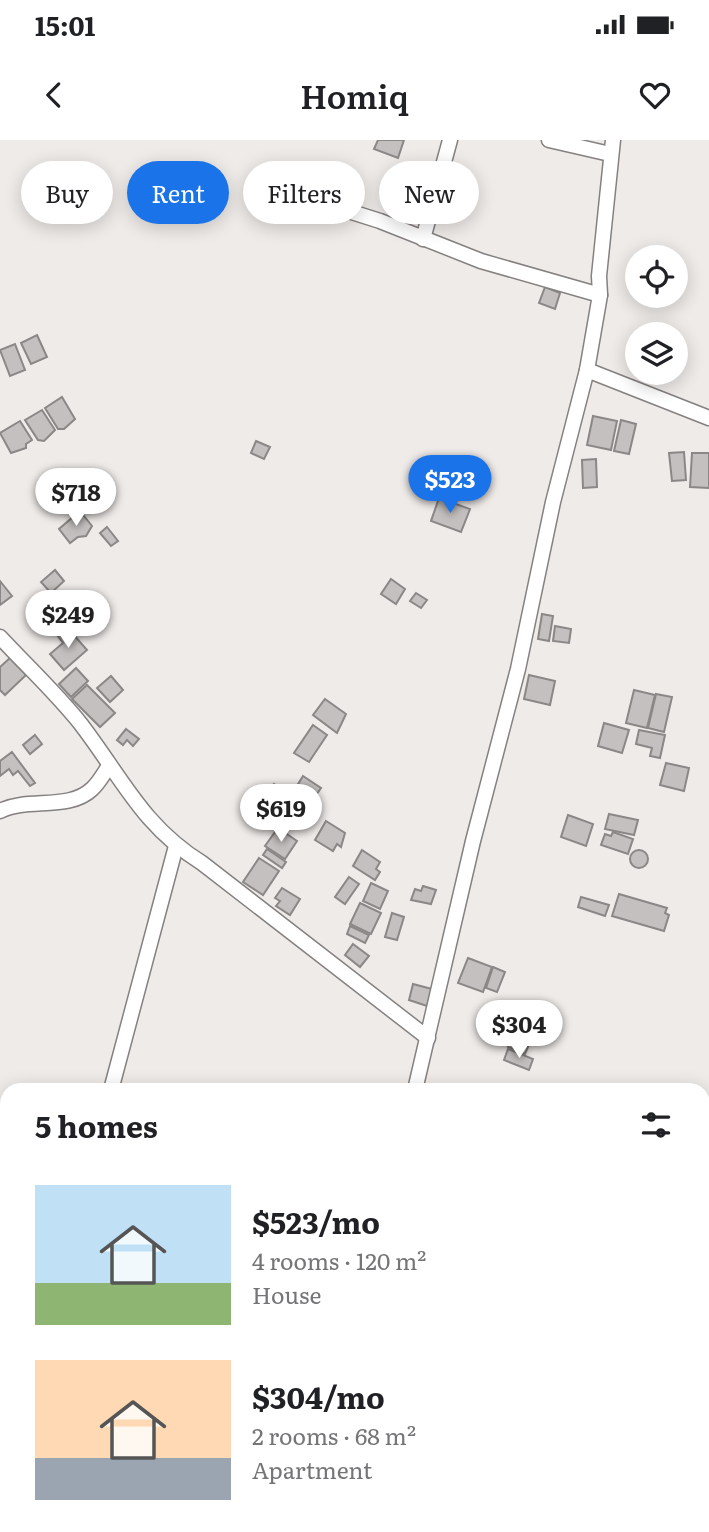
<!DOCTYPE html>
<meta charset="utf-8">
<style>
body{margin:0;font-family:Literata,serif;background:#f2f2f2;color:#202124;height:100vh;display:flex;flex-direction:column;font-size:26px;white-space:nowrap}
*{box-sizing:border-box;margin:0}
p{font-size:23px;color:#757577}
.icon{flex:none;width:38px;height:38px;fill:none;stroke:currentColor;stroke-width:2;stroke-linecap:round;stroke-linejoin:round}
.map{position:relative;flex:1;overflow:hidden}
.details{position:absolute;left:0px;top:943px;width:710px;height:450px;display:flex;flex-direction:column;background:#fff;border-radius:21px 21px 0 0;box-shadow:0 4px 18px #0003}
.details>*{flex:none}
.guide{position:absolute;left:21px;top:21px;width:668px;height:63px;display:flex;gap:14px}
.controls{position:absolute;left:625px;top:105px;display:grid;gap:14px}
.controls a{display:grid;place-items:center;width:63px;height:63px;border-radius:50%;background:#fff;box-shadow:0 4px 18px #0003;font-size:35px}
.price{position:absolute;translate:-50% -60px;padding:0 16px;border-radius:24px;background:#fff;color:#222;font-size:23px;line-height:46px;filter:drop-shadow(0 2px 4px #0008)}
.price::after{content:'';position:absolute;left:50%;top:42px;width:21px;height:16px;margin-left:-10px;background:inherit;clip-path:polygon(0 0,100% 0,50% 100%)}
.price.on{background:#1a73e8;color:#fff}
ul{padding:0;list-style:none}
li{display:flex;align-items:center;gap:21px;height:175px;padding:0 35px}
li span{display:grid;place-items:center;flex:none;width:196px;height:140px;border-radius:0px;color:#555}
li>.icon{margin-inline-start:auto}
span .icon{width:84px;height:84px;fill:#fffc;stroke-width:1}
li b{font-size:30px}
h2{display:flex;justify-content:space-between;align-items:center;height:84px;padding:0 35px;font-size:30px}
.pill{padding:0 24px;border-radius:32px;background:#fff;box-shadow:0 4px 18px #0003;font-size:24px;line-height:63px}
.pill.on{background:#1a73e8;color:#fff}
.status{display:flex;justify-content:space-between;align-items:center;height:49px;padding:0 35px;background:#fff;direction:ltr}
.status svg{height:19px;fill:currentColor}
header{display:flex;justify-content:space-between;align-items:center;height:91px;padding:0 35px;background:#fff;font-size:32px;font-weight:600}
.map>svg:first-child{display:block}
.building{fill:#c5c0c0;stroke:#8b8787;stroke-width:2}
.lines{fill:none;stroke-linecap:round;stroke-linejoin:round}
.minor-casing{stroke:#858180;stroke-width:17}
.minor{stroke:#fff;stroke-width:14}
</style>
<div class="status"><b>15:01</b><svg viewBox="0 0 49 12"><path d="M0 12V9h3v3zM5 12V6h3v6zM10 12V3h3v9zM15 12V0h3v12zM26 1h20v11H26zM47 4h2v5h-2z"/></svg></div>
<header><svg class="icon" aria-label="back" viewBox="0 0 24 24"><path d="M15 5l-7 7 7 7"/></svg>Homiq<svg class="icon" aria-label="heart" viewBox="0 0 24 24"><path d="M12 20l-8-8c-3-5 5-10 8-4 3-6 11-1 8 4z"/></svg></header>
<div class="map">
<svg width="709" height="1392" viewBox="0 0 709 1392">
<rect width="100%" height="100%" fill="#efebe9"/>
<g class="building">
<polygon points="378,0 404,0 398,18 374,9"/>
<polygon points="545,147 560,153 555,169 539,163"/>
<polygon points="37,195 47,217 31,224 21,203"/>
<polygon points="15,204 25,230 10,236 0,210"/>
<polygon points="62,257 75,279 64,289 58,289 45,268"/>
<polygon points="42,270 55,290 44,301 38,300 25,280"/>
<polygon points="593,276 617,281 611,310 587,305"/>
<polygon points="621,280 636,284 629,314 614,311"/>
<polygon points="20,281 32,300 26,304 26,308 11,313 0,293"/>
<polygon points="256,301 270,307 264,319 251,313"/>
<polygon points="684,312 686,340 672,341 669,313"/>
<polygon points="692,313 709,313 709,348 690,347"/>
<polygon points="596,319 597,347 583,348 582,320"/>
<polygon points="439,358 470,369 461,392 431,381"/>
<polygon points="80,371 92,386 86,396 78,397 70,403 59,389"/>
<polygon points="107,387 118,401 111,406 100,393"/>
<polygon points="55,430 64,441 51,453 41,442"/>
<polygon points="391,439 405,449 396,464 381,454"/>
<polygon points="0,441 12,456 0,465"/>
<polygon points="416,453 427,460 421,468 410,461"/>
<polygon points="542,474 553,476 549,501 538,499"/>
<polygon points="555,486 571,489 569,503 553,501"/>
<polygon points="65,489 70,496 73,494 87,510 64,530 50,514 63,503 57,495"/>
<polygon points="10,518 26,535 5,555 0,550 0,527"/>
<polygon points="76,528 88,541 71,557 59,544"/>
<polygon points="529,535 555,541 550,565 524,559"/>
<polygon points="111,536 123,550 110,562 97,548"/>
<polygon points="87,545 115,573 100,587 72,559"/>
<polygon points="634,550 655,555 647,588 626,583"/>
<polygon points="656,554 672,557 664,592 648,588"/>
<polygon points="325,559 346,574 337,593 313,575"/>
<polygon points="604,583 629,590 622,613 598,606"/>
<polygon points="313,585 327,595 309,622 294,613"/>
<polygon points="126,589 139,599 133,606 127,600 123,605 117,600"/>
<polygon points="639,590 665,595 660,618 650,616 652,608 636,604"/>
<polygon points="35,595 42,604 30,614 23,605"/>
<polygon points="12,612 35,643 30,646 18,631 13,635 9,629 0,636 0,621"/>
<polygon points="666,623 689,628 684,651 660,645"/>
<polygon points="303,636 321,648 309,665 292,654"/>
<polygon points="274,644 290,655 281,669 265,658"/>
<polygon points="272,667 286,675 279,685 266,677"/>
<polygon points="609,674 638,680 634,695 605,689"/>
<polygon points="568,675 593,684 586,706 561,697"/>
<polygon points="326,681 345,693 341,707 337,704 333,711 315,700"/>
<polygon points="278,688 297,701 285,719 265,706"/>
<polygon points="613,692 633,699 628,714 601,705 605,694 611,696"/>
<polygon points="267,709 286,722 282,728 263,715"/>
<polygon points="362,710 380,722 376,729 380,732 375,740 353,726"/>
<circle cx="639" cy="719" r="9"/>
<polygon points="259,718 279,731 263,755 243,742"/>
<polygon points="349,737 359,744 345,764 335,757"/>
<polygon points="371,743 388,751 380,769 363,761"/>
<polygon points="423,746 436,750 431,764 411,760 415,749 421,751"/>
<polygon points="282,748 300,759 290,775 276,766 280,761 275,758"/>
<polygon points="619,754 667,768 665,773 669,775 664,791 612,776"/>
<polygon points="581,757 609,765 605,776 578,767"/>
<polygon points="360,763 381,773 371,794 350,784"/>
<polygon points="392,773 404,777 397,800 385,797"/>
<polygon points="350,786 369,795 365,803 347,794"/>
<polygon points="353,804 369,816 360,827 345,815"/>
<polygon points="468,818 492,827 483,852 458,843"/>
<polygon points="493,827 505,832 497,852 486,848"/>
<polygon points="413,844 432,849 427,866 409,860"/>
<polygon points="518,883 535,890 525,914 508,907"/>
<polygon points="508,909 533,919 529,930 504,920"/>
<polygon points="0,1261 7,1261 6,1288 0,1288"/>
</g>
<g class="lines">
<g class="minor-casing">
<g id="minor">
<polyline points="549,0 610,14"/>
<polyline points="283,64 289,59 304,57 380,81 481,121 600,155"/>
<polyline points="423,99 450,0"/>
<polyline points="587,230 709,278"/>
<path d="M0,497c26,28 56,56 80,86 41,53 62,103 122,140l226,175"/>
<path d="M0,671c28,-14 69,0 92,-22 7,-6 12,-16 17,-23"/>
<polyline points="111,950 176,706"/>
<polyline points="415,950 473,701 518,529 553,362 587,230 600,155 599,136 613,0"/>
<polyline points="704,1104 709,1105"/>
<polyline points="704,1282 709,1282"/>
<polyline points="64,1392 65,1386"/>
<polyline points="203,1392 204,1386"/>
<polyline points="580,1392 580,1386"/>
</g>
</g>
<use href="#minor" class="minor"/>
</g>
</svg>
<div class="controls">
<a><svg class="icon" aria-label="locate" viewBox="0 0 24 24"><circle cx="12" cy="12" r="6"/><path d="M12 2v4M12 18v4M2 12h4M18 12h4"/></svg></a>
<a><svg class="icon" aria-label="layers" viewBox="0 0 24 24"><path d="M12 4l9 5-9 5-9-5zM3 14l9 5 9-5"/></svg></a>
</div>
<b class="price on" style="left:450px;top:375px">$523</b>
<b class="price" style="left:76px;top:388px">$718</b>
<b class="price" style="left:68px;top:510px">$249</b>
<b class="price" style="left:281px;top:704px">$619</b>
<b class="price" style="left:519px;top:920px">$304</b>
<div class="guide">
<a class="pill">Buy</a>
<a class="pill on">Rent</a>
<a class="pill">Filters</a>
<a class="pill">New</a>
</div>
<section class="details">
<h2>5 homes<svg class="icon" aria-label="filters" viewBox="0 0 24 24"><path d="M4 7h16M4 17h16"/><circle cx="9" cy="7" r="2"/><circle cx="15" cy="17" r="2"/></svg></h2>
<ul>
<li><span style="background:linear-gradient(#bfe0f5 70%,#8fb573 0)"><svg class="icon" aria-label="home" viewBox="0 0 24 24"><path d="M3 11l9-7 9 7M6 9v11h12V9"/></svg></span><div><b>$523/mo</b><p>4 rooms · 120 m²</p><p>House</p></div></li>
<li><span style="background:linear-gradient(#ffd9b3 70%,#9aa5b1 0)"><svg class="icon" aria-label="home" viewBox="0 0 24 24"><path d="M3 11l9-7 9 7M6 9v11h12V9"/></svg></span><div><b>$304/mo</b><p>2 rooms · 68 m²</p><p>Apartment</p></div></li>
</ul>
</section>
</div>
